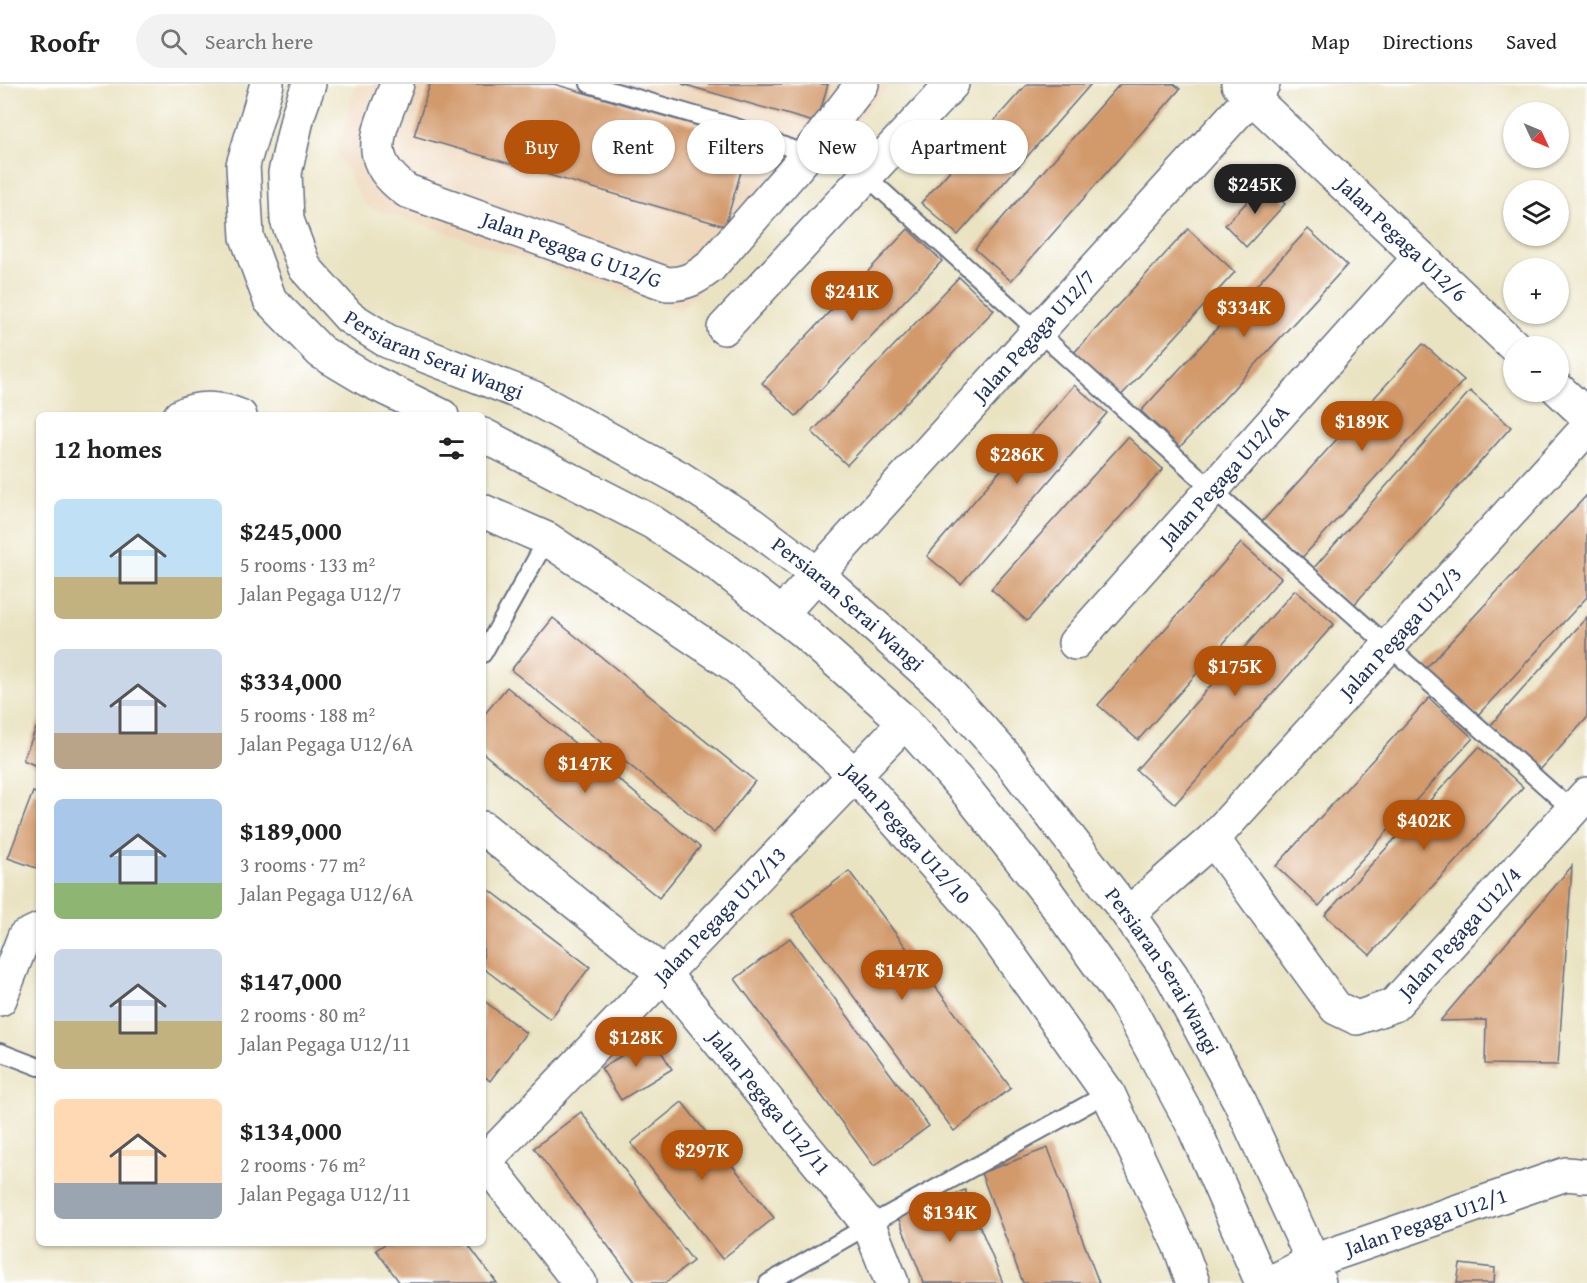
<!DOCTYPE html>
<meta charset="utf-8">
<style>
body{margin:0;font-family:"Gentium Book Plus",serif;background:#f2f2f2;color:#222;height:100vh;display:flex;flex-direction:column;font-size:22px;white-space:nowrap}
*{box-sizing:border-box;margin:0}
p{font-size:20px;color:#767676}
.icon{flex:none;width:33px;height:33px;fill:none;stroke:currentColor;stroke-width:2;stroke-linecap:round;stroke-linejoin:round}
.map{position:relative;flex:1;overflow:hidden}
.side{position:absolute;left:36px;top:328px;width:450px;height:834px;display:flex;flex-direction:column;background:#fff;border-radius:9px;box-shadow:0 2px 4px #0004}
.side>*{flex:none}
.top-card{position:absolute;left:504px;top:36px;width:570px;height:54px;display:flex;gap:12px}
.needle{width:39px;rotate:134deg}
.controls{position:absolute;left:1503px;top:18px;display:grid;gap:12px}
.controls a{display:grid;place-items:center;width:66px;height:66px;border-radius:50%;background:#fff;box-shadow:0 2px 4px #0004;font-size:30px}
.price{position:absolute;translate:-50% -51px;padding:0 14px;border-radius:21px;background:#b45309;color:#fff;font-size:20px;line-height:39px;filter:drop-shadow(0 2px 3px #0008)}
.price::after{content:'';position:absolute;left:50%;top:36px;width:18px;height:14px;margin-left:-9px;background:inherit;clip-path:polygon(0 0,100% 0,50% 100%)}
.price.active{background:#222;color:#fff}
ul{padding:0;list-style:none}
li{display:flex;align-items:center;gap:18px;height:150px;padding:0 18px}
li span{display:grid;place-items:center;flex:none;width:168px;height:120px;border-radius:9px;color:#555}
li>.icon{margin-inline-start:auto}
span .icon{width:72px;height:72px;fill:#fffc;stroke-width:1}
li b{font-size:26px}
h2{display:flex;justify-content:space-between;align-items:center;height:72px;padding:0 18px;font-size:26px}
.pill{padding:0 21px;border-radius:27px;background:#fff;box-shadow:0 2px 4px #0004;font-size:21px;line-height:54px}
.pill.active{background:#b45309;color:#fff}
header{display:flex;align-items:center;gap:36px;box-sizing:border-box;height:84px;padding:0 30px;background:#fff;border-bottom:2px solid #e0e0e0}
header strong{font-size:28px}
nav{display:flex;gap:33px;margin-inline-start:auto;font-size:21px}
.search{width:420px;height:54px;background:#f2f2f2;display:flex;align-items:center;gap:15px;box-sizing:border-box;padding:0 21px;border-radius:33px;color:#767676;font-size:22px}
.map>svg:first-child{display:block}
.built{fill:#eed7bb}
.building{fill:#d2996b}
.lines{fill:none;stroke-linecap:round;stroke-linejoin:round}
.service-casing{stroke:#636e81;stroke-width:20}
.minor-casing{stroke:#636e81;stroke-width:36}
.tertiary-casing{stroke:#636e81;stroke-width:36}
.service{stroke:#fff;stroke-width:16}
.minor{stroke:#fff;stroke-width:33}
.tertiary{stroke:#fff;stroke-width:33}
.labels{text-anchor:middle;stroke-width:4.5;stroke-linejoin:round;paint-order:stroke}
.street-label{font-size:21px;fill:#1b2f5e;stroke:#fff}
</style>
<header>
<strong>Roofr</strong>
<div class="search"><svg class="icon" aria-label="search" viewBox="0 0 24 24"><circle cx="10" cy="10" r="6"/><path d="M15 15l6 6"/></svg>Search here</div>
<nav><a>Map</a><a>Directions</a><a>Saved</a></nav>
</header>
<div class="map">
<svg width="1587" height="1199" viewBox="0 0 1587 1199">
<rect width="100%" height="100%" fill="#fff"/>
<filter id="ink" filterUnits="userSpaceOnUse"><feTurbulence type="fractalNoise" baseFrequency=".0167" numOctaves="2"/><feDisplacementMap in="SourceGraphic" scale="12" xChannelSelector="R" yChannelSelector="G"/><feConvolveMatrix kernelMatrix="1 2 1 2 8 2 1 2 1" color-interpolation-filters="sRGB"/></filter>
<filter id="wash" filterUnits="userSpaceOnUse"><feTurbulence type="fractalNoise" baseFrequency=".008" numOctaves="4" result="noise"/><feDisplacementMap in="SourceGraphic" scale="24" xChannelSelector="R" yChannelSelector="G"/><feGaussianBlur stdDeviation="1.35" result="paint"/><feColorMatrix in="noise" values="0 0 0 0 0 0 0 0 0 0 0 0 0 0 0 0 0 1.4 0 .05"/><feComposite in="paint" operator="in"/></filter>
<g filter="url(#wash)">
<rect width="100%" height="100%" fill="#eae3c2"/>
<polygon class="built" points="356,0 891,0 681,226 366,122 336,69"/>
<g id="blocks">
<g class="building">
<polygon points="430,0 554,0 750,57 725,142 414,52"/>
<polygon points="682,0 828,0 817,39"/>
<polygon points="1027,0 1091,0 958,151 921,119"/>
<polygon points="1120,0 1174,0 1180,5 1011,197 975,165"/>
<polygon points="1265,99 1285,120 1246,163 1225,141"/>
<polygon points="908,145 942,177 796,332 762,299"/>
<polygon points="1188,145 1235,188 1118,315 1071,272"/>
<polygon points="1308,145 1347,181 1180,363 1141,327"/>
<polygon points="959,193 994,226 847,381 812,348"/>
<polygon points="1423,260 1464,296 1300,476 1260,440"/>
<polygon points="1074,301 1107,329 961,500 927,472"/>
<polygon points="1470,307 1511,343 1353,522 1312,486"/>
<polygon points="1128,353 1163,385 1027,537 991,505"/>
<polygon points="1587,411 1587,513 1477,632 1426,584"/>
<polygon points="1241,459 1281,494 1138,656 1098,621"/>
<polygon points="1295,506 1334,540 1175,720 1136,686"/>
<polygon points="1587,533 1587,634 1540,686 1490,642"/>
<polygon points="553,534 755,697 714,749 511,586"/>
<polygon points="507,603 700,763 659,814 483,669 483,632"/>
<polygon points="1429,614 1473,654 1319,822 1276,782"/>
<polygon points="39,637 39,683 23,676"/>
<polygon points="1479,663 1523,703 1370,871 1325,831"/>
<polygon points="33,708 39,710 39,785 8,774"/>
<polygon points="1572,782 1558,981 1485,980 1486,936 1440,937"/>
<polygon points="849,787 1011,1004 954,1047 792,830"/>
<polygon points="483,801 590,883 550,935 483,884"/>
<polygon points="790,854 929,1042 874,1082 735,895"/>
<polygon points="483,916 526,949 490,997 483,991"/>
<polygon points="652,953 672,985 621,1016 601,984"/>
<polygon points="682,1018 774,1134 722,1175 631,1059"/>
<polygon points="581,1028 693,1177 665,1199 636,1199 534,1064"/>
<polygon points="1048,1064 1099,1199 1023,1199 981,1089"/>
<polygon points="965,1106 1003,1199 924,1199 898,1133"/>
<polygon points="385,1160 468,1160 497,1199 400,1199 376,1166"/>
<polygon points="1460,1180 1495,1184 1494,1199 1457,1199"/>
</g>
</g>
</g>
<g filter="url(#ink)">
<use href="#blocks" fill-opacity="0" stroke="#636e81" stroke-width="1.5"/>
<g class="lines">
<g class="service-casing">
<g id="service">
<polyline points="589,0 739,44 807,71"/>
<polyline points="866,92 1212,405 1572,726"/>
<polyline points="483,570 547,455"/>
<polyline points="0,968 39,983"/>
<polyline points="768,1199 869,1141 1108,1009"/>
</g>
</g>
<g class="minor-casing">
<g id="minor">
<path id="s1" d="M397,0c-16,45 -38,73 10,107l260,93c19,0 29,-6 43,-17l97,-112 55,-71"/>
<path id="s2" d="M1238,0l276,262"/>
<polyline points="724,244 952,0"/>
<polyline points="1558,305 1587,332"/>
<path d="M180,332c18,-10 41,-8 60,0"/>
<path id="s3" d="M483,427l64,28 186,125 122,111 132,149 121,169 72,154 13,36"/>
<path id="s4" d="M781,530l482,-530"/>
<path id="s5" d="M1075,559l345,-386"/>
<path id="s6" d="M483,744l181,146 205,251 23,58"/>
<path id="s7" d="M1213,755l123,169 21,10 37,-13 193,-211"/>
<path id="s8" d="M1128,830l85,-75 374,-411"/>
<polyline points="0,915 24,853 39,846"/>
<polyline points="483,1075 580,1199"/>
<path id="s9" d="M485,1077l420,-439"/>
<path id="s10" d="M1270,1199l43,-22 253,-87 21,2"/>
</g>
</g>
<g class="tertiary-casing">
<g id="tertiary">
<polyline points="267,0 243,81 247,153 270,216 321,268 368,296 442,332"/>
<path id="s11" d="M309,0l-11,31 -13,58 2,47 18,48 44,49 38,24 147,57 146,80 71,46 66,50 128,115 64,71 119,154 44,62 68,126 73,159 6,22"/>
<polyline points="483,351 652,438 721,483 801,546 905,638 969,710 1049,811 1127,920 1193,1041 1262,1199"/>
</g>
</g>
<use href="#service" class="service"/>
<use href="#minor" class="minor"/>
<use href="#tertiary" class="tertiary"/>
</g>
</g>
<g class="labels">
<g class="street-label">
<text dy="7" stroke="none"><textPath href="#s2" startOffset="226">Jalan Pegaga U12/6</textPath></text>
<text dy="7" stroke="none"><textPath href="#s1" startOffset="296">Jalan Pegaga G U12/G</textPath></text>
<text dy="7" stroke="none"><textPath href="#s4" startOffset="376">Jalan Pegaga U12/7</textPath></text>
<text dy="7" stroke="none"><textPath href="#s11" startOffset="350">Persiaran Serai Wangi</textPath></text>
<text dy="7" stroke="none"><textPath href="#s5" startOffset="224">Jalan Pegaga U12/6A</textPath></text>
<text dy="7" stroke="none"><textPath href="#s11" startOffset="836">Persiaran Serai Wangi</textPath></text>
<text dy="7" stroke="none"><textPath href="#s8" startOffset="392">Jalan Pegaga U12/3</textPath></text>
<text dy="7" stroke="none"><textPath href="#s3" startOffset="537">Jalan Pegaga U12/10</textPath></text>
<text dy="7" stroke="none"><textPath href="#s9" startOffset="340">Jalan Pegaga U12/13</textPath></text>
<text dy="7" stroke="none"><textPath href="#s7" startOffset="369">Jalan Pegaga U12/4</textPath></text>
<text dy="7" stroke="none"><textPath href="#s11" startOffset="1322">Persiaran Serai Wangi</textPath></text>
<text dy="7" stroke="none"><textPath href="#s6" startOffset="399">Jalan Pegaga U12/11</textPath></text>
<text dy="7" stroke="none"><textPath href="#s10" startOffset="168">Jalan Pegaga U12/1</textPath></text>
</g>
</g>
</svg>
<div class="controls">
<a><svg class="needle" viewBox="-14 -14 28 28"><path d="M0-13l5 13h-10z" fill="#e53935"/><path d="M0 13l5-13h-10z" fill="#767676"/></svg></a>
<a><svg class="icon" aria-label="layers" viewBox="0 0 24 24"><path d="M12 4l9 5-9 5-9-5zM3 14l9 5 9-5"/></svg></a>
<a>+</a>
<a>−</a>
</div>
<b class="price active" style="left:1255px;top:131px">$245K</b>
<b class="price" style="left:852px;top:238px">$241K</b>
<b class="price" style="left:1244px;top:254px">$334K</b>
<b class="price" style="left:1362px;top:368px">$189K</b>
<b class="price" style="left:1017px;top:401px">$286K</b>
<b class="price" style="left:1235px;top:613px">$175K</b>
<b class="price" style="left:585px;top:710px">$147K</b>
<b class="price" style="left:1424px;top:767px">$402K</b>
<b class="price" style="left:902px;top:917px">$147K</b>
<b class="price" style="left:636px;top:984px">$128K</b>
<b class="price" style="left:702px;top:1097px">$297K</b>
<b class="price" style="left:950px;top:1159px">$134K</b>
<div class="top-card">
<a class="pill active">Buy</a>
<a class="pill">Rent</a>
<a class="pill">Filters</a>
<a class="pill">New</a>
<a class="pill">Apartment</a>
</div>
<section class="side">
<h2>12 homes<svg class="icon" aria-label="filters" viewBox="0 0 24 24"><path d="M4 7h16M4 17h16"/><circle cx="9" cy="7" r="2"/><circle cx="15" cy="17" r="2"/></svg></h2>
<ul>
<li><span style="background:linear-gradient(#bfe0f5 65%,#c2b280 0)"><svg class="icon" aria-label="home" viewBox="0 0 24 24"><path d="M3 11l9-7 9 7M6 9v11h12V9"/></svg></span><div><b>$245,000</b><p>5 rooms · 133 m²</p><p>Jalan Pegaga U12/7</p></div></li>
<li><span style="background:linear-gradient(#c9d6e8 70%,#b9a48a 0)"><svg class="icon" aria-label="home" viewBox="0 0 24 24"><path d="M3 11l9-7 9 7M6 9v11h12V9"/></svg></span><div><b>$334,000</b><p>5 rooms · 188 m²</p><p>Jalan Pegaga U12/6A</p></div></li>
<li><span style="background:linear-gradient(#a9c7e8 70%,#8fb573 0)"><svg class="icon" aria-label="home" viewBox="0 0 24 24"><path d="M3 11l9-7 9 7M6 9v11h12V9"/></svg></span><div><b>$189,000</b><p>3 rooms · 77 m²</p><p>Jalan Pegaga U12/6A</p></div></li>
<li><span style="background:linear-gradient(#c9d6e8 60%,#c2b280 0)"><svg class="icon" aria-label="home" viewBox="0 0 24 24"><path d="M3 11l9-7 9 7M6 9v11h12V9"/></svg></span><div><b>$147,000</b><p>2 rooms · 80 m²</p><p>Jalan Pegaga U12/11</p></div></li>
<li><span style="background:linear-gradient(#ffd9b3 70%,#9aa5b1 0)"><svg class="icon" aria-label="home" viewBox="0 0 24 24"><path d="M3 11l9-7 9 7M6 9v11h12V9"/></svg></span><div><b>$134,000</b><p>2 rooms · 76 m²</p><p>Jalan Pegaga U12/11</p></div></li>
</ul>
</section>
</div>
